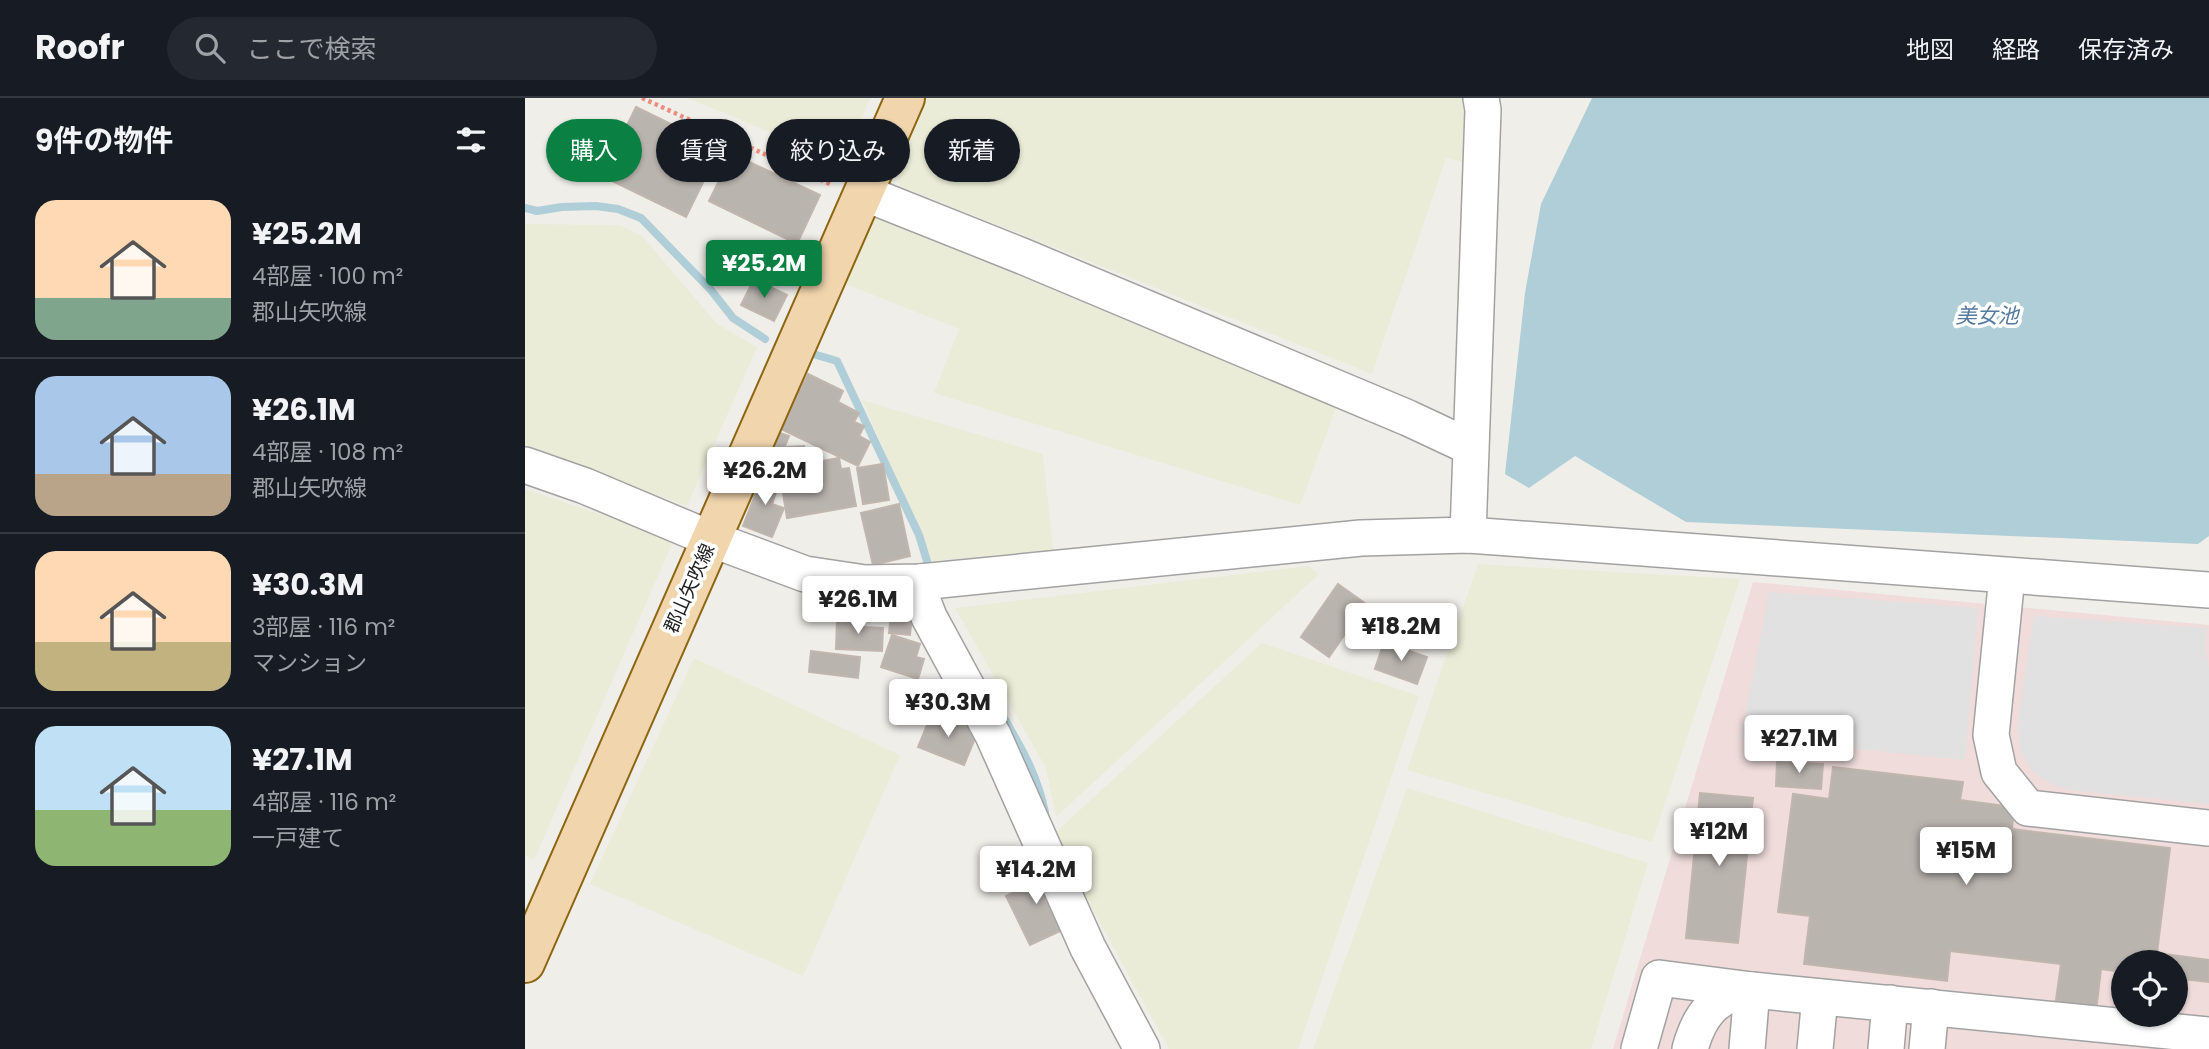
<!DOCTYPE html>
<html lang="ja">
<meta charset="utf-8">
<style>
body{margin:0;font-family:Poppins,"Noto Sans JP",sans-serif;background:#242831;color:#f1f3f6;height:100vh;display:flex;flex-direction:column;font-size:26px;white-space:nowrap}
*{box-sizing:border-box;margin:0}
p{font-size:23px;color:#9ea1a6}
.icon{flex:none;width:38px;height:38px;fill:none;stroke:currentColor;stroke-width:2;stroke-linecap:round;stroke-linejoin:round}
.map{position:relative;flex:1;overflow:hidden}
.details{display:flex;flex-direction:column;background:#171b24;width:525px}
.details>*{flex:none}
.top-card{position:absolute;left:21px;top:21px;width:665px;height:63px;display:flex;gap:14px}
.buttons{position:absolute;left:1586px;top:852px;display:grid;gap:14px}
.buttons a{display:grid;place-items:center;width:77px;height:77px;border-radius:50%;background:#171b24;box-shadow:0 2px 5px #0004;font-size:35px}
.price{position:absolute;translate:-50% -60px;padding:0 16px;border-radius:7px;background:#fff;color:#222;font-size:23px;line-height:46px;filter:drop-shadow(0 2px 4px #0008)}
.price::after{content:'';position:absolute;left:50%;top:42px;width:21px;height:16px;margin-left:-10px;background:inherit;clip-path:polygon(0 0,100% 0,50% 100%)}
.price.active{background:#0b8043;color:#fff}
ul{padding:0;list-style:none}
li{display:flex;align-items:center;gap:21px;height:175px;padding:0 35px}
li+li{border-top:2px solid #363941}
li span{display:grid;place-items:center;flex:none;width:196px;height:140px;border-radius:21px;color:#555}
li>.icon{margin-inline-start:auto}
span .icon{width:84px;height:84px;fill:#fffc;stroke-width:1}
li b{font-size:30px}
h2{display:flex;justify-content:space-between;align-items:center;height:84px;padding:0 35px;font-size:30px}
.pill{padding:0 24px;border-radius:32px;background:#171b24;box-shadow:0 2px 5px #0004;font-size:24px;line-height:63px}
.pill.active{background:#0b8043;color:#fff}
header{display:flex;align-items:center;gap:42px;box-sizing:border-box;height:98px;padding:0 35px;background:#171b24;border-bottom:2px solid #363941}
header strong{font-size:33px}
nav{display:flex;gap:38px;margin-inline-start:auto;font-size:24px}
.search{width:490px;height:63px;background:#242831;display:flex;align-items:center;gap:18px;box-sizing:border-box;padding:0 24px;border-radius:38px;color:#9ea1a6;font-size:26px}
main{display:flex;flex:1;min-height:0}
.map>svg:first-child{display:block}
.commercial{fill:#efdcdb;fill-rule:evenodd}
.farmland{fill:#eaecd7}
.parking{fill:#e1e1e1}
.water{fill:#afced8}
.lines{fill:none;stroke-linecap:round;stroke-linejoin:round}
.stream{stroke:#afced8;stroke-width:8}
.building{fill:#bab4af;stroke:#c1b6ad;stroke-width:2}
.minor-casing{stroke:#a2a2a2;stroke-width:38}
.major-casing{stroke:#8c6613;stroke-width:42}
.path{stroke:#ea8e81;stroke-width:4.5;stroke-dasharray:3.5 3.5;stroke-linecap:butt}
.minor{stroke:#fff;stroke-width:35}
.major{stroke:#f1d5ad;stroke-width:38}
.labels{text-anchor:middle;stroke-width:7;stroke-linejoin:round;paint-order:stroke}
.street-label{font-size:19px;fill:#212121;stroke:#fff}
.water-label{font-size:21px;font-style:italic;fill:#54799f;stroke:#fff}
</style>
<header>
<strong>Roofr</strong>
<div class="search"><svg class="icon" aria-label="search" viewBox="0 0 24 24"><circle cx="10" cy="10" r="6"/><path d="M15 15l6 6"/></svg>ここで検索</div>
<nav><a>地図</a><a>経路</a><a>保存済み</a></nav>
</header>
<main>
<section class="details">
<h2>9件の物件<svg class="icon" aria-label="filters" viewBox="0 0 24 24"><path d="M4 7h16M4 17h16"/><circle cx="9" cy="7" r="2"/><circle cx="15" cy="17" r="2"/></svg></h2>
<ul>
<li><span style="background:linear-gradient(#ffd9b3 70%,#7fa58c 0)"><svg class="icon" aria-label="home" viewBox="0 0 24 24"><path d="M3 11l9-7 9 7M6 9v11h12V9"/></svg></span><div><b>¥25.2M</b><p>4部屋 · 100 m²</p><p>郡山矢吹線</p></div></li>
<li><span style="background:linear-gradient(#a9c7e8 70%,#b9a48a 0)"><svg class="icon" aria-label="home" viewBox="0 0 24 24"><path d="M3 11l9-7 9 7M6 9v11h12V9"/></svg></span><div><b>¥26.1M</b><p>4部屋 · 108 m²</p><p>郡山矢吹線</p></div></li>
<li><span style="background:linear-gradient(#ffd9b3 65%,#c2b280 0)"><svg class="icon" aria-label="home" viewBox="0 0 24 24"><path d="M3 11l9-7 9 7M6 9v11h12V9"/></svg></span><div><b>¥30.3M</b><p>3部屋 · 116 m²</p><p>マンション</p></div></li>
<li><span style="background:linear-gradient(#bfe0f5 60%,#8fb573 0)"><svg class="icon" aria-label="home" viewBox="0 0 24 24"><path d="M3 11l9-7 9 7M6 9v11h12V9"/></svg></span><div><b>¥27.1M</b><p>4部屋 · 116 m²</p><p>一戸建て</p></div></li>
</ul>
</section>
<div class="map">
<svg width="1684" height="951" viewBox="0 0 1684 951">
<rect width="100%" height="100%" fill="#f0eee9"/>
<path class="commercial" d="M1228,484l456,43v424h-596zM1598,864h52v53h-52z"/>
<g class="farmland">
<polygon points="163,0 345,0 318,65"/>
<polygon points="401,0 944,0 947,66 921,60 847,276 375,88 369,70"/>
<polygon points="350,118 811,310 775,407 409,295 434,231 321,186"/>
<polygon points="0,126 94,127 117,138 192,226 232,249 162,408 0,348"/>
<polygon points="337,302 518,356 528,452 407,463"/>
<polygon points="0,391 149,441 9,762 0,757"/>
<polygon points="953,466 1215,481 1127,744 882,672"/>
<polygon points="783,468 794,476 531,719 521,670 430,510"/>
<polygon points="737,545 894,598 773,951 644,951 538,757 532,733"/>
<polygon points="169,560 375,657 278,878 65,786"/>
<polygon points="882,690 1123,765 1066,951 788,951"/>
</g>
<g class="parking">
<polygon points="1244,494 1453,510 1440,662 1216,639"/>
<polygon points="1509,518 1682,530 1680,549 1684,571 1684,706 1545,692 1526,686 1507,673 1497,655 1492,631"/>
</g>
<polygon class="water" points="1067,0 1684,0 1684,438 1673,446 1161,424 1050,358 1004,390 980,376 1000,195 1016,106"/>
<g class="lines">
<g class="stream">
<polyline points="0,110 12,113 37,109 71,108 93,111 116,120 186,192 208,220 240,241"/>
<polyline points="288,256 312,263 394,437 402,463"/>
<path d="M469,603c22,38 42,68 51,111"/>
</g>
</g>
<g class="building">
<polygon points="111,9 195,50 161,119 77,78"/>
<polygon points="207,56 295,97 272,146 184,103"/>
<polygon points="229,181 262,197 249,223 216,207"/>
<polygon points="283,276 318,293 313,304 334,315 329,324 339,328 334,338 345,344 333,368 256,331"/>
<polygon points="255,335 264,338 249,375 240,371"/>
<polygon points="279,348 281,373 264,375 262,349"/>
<polygon points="314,360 316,371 324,370 331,408 262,420 256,383 289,377 286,365"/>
<polygon points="358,366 364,402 338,406 332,370"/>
<polygon points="239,374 256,380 247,406 259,410 247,439 218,428"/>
<polygon points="374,406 385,458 348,467 336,415"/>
<polygon points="813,486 841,506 804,559 776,539"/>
<polygon points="366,515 387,517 385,537 364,535"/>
<polygon points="312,520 336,521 336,529 358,530 357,553 311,551"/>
<polygon points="367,537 395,546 391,559 399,561 393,581 356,569"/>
<polygon points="859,544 902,559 892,586 850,571"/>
<polygon points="286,553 335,559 333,580 284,574"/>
<polygon points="407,615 453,633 439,667 393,649"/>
<polygon points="1252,664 1298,666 1296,691 1251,688"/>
<polygon points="1308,669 1438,684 1435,702 1489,709 1487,731 1645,750 1632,855 1684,862 1684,884 1650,880 1650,864 1598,864 1598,874 1576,871 1571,914 1530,909 1536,866 1425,853 1422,883 1279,866 1285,818 1253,814 1268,696 1304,701"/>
<polygon points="1175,695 1228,700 1213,845 1161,840"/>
<polygon points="514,767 544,829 505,847 481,798 494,792 488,779"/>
</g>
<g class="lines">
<g class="minor-casing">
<g id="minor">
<polyline points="339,95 497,158 883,320 945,349"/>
<polyline points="0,367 60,388 186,441 280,476 340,485 395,484 836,440 943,437 1684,492"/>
<polyline points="943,437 958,12 956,0"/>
<polyline points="1482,478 1466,637 1474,674 1503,710 1684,730"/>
<polyline points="395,484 396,498 404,519 468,637 563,850 617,951"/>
<polyline points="1114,951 1134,880 1227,892 1222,951"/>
<path d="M1165,951c9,-33 25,-56 62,-59l457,45"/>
<polyline points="1290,951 1295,899"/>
<polyline points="1361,951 1365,905"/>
<polyline points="1402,951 1406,909"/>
</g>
</g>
<g class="major-casing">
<polyline id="major" points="0,865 380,0"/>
</g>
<polyline class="path" points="117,0 307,87"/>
<use href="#minor" class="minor"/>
<use href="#major" class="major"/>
</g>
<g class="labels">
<g class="street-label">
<text transform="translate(164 490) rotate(-66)" y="7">郡山矢吹線</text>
</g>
<g class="water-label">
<text x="1462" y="225">美女池</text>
</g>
</g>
</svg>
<div class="buttons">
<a><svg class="icon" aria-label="locate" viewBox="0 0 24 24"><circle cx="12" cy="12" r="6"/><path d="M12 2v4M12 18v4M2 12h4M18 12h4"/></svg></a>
</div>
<b class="price active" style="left:239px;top:202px">¥25.2M</b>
<b class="price" style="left:240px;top:409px">¥26.2M</b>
<b class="price" style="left:333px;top:538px">¥26.1M</b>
<b class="price" style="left:876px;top:565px">¥18.2M</b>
<b class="price" style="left:423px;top:641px">¥30.3M</b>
<b class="price" style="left:1274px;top:677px">¥27.1M</b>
<b class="price" style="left:1194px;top:770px">¥12M</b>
<b class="price" style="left:1441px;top:789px">¥15M</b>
<b class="price" style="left:511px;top:808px">¥14.2M</b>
<div class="top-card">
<a class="pill active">購入</a>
<a class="pill">賃貸</a>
<a class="pill">絞り込み</a>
<a class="pill">新着</a>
</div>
</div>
</main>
